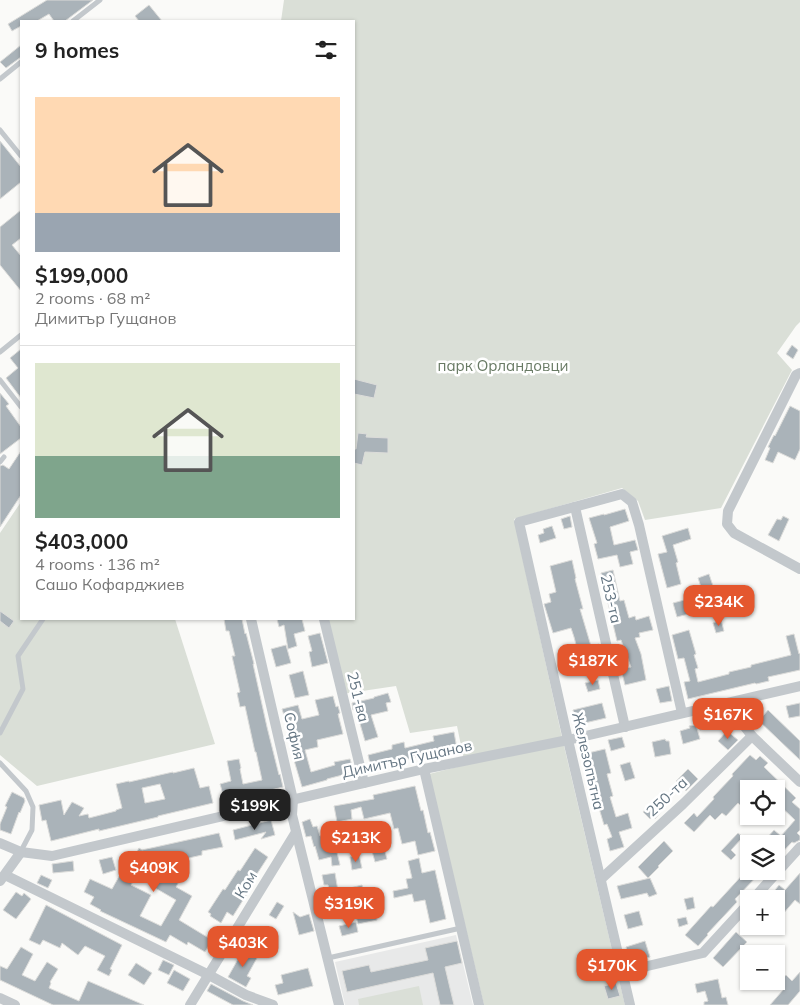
<!DOCTYPE html>
<meta charset="utf-8">
<style>
body{margin:0;font-family:Mulish,sans-serif;background:#f2f2f2;color:#222;height:100vh;display:flex;flex-direction:column;font-size:19px;white-space:nowrap}
*{box-sizing:border-box;margin:0}
p{font-size:16px;color:#767676}
.icon{flex:none;width:28px;height:28px;fill:none;stroke:currentColor;stroke-width:2;stroke-linecap:round;stroke-linejoin:round}
.map{position:relative;flex:1;overflow:hidden}
.details{position:absolute;left:20px;top:20px;width:335px;height:600px;display:flex;flex-direction:column;background:#fff;border-radius:0px;box-shadow:0 1px 4px #0004}
.details>*{flex:none}
.tools{position:absolute;left:740px;top:780px;display:grid;gap:10px}
.tools a{display:grid;place-items:center;width:45px;height:45px;border-radius:0px;background:#fff;box-shadow:0 1px 4px #0004;font-size:25px}
.price{position:absolute;translate:-50% -42px;padding:0 11px;border-radius:10px;background:#e4572e;color:#fff;font-size:16px;line-height:32px;filter:drop-shadow(0 1px 2px #0008)}
.price::after{content:'';position:absolute;left:50%;top:30px;width:15px;height:11px;margin-left:-8px;background:inherit;clip-path:polygon(0 0,100% 0,50% 100%)}
.price.current{background:#222;color:#fff}
ul{padding:0;list-style:none}
li{display:grid;align-content:center;gap:10px;height:265px;padding:0 15px}
li+li{border-top:1px solid #e0e0e0}
li span{display:grid;place-items:center;height:155px;border-radius:0px;color:#555}
li>.icon{margin-inline-start:auto}
span .icon{width:90px;height:90px;fill:#fffc;stroke-width:1}
li b{font-size:21px}
h2{display:flex;justify-content:space-between;align-items:center;height:60px;padding:0 15px;font-size:21px}
.map>svg:first-child{display:block}
.built{fill:#e8e9e9}
.green{fill:#dadfd7}
.building{fill:#aab3b9;stroke:#dcdcda;fill-rule:evenodd}
.lines{fill:none;stroke-linecap:round;stroke-linejoin:round}
.lane{stroke:#c3c8cc;stroke-width:5}
.street{stroke:#c3c8cc;stroke-width:10}
.labels{text-anchor:middle;stroke-width:5;stroke-linejoin:round;paint-order:stroke}
.park-label{font-size:15px;fill:#687a64;stroke:#fff}
.street-label{font-size:15px;fill:#657683;stroke:#fff}
</style>
<div class="map">
<svg width="800" height="1005" viewBox="0 0 800 1005">
<rect width="100%" height="100%" fill="#fafaf8"/>
<polygon class="built" points="456,935 473,1005 345,1005 335,962"/>
<g class="green">
<polygon points="284,0 800,0 800,322 796,326 777,353 792,370 721,508 645,520 638,501 622,488 514,519 561,733 625,1005 484,1005 429,774 465,765 457,726 410,733 396,686 342,694 324,619 354,619 354,21 281,21"/>
<polygon points="21,502 21,619 175,619 215,744 37,786 0,755 0,533"/>
<polygon points="419,986 423,1005 359,1005 358,999"/>
</g>
<g class="building">
<polygon points="47,0 93,0 65,21 54,21 49,14 37,21 21,21 21,26 12,31 8,24"/>
<polygon points="149,5 162,21 139,21 135,16"/>
<polygon points="21,45 21,57 6,68 0,62"/>
<polygon points="0,141 21,167 21,182 0,199"/>
<polygon points="21,210 21,238 12,245 21,256 21,291 0,265 0,227"/>
<polygon points="792,345 798,350 793,359 786,354"/>
<polygon points="21,349 21,398 6,378 18,368 10,358"/>
<polygon points="354,379 377,385 374,398 354,394"/>
<polygon points="0,393 9,404 6,406 21,427 21,438 0,454"/>
<polygon points="790,406 800,411 800,449 795,460 778,452 773,463 765,460 770,448 768,447 774,435 775,436"/>
<polygon points="358,433 367,434 366,437 388,438 388,453 365,452 362,465 354,463 354,449 356,449"/>
<polygon points="21,451 21,495 0,527 0,466 3,465 9,469"/>
<polygon points="625,509 629,521 610,527 614,545 635,540 638,550 630,552 633,564 620,567 617,555 598,559 594,544 597,543 589,518 604,514 604,515"/>
<polygon points="570,516 572,527 564,529 561,519"/>
<polygon points="783,516 789,519 779,541 768,535 777,519 781,520"/>
<polygon points="552,526 556,538 540,543 538,535 544,533 543,529"/>
<polygon points="688,528 691,539 673,545 678,562 676,563 681,584 667,588 658,554 667,552 662,536"/>
<polygon points="572,560 576,578 575,579 583,609 580,609 591,646 599,644 601,651 593,652 596,666 582,670 582,666 564,670 562,661 579,656 574,637 571,628 553,633 544,604 551,602 549,594 556,592 550,566"/>
<polygon points="613,570 620,601 624,600 629,618 635,616 636,620 649,616 653,630 639,633 640,637 635,638 641,654 646,680 625,685 621,669 631,667 621,640 617,641 601,573"/>
<polygon points="709,574 715,592 720,591 723,604 709,608 704,589 702,590 698,578"/>
<polygon points="692,598 696,612 677,617 673,603"/>
<polygon points="0,611 14,621 9,628 0,621"/>
<polygon points="224,619 242,619 245,634 246,633 254,664 253,664 267,727 279,775 280,774 283,787 225,801 220,784 231,781 227,761 239,759 241,768 240,769 243,784 262,780 256,752 255,752 245,706 240,707 237,693 240,692 232,656 235,656 229,631 226,631"/>
<polygon points="277,619 302,619 305,631 294,634 297,646 288,649 284,625 279,627"/>
<polygon points="721,620 724,631 716,633 713,623"/>
<polygon points="689,630 696,654 694,655 698,668 695,669 698,682 729,674 729,672 751,667 751,665 791,655 786,636 794,634 799,654 800,653 800,670 768,677 769,681 756,684 755,683 688,699 684,682 690,681 684,658 678,659 672,635"/>
<polygon points="320,633 328,663 312,667 309,652 312,651 308,636"/>
<polygon points="286,645 291,663 276,667 271,649"/>
<polygon points="303,671 309,695 295,698 289,675"/>
<polygon points="598,680 600,689 588,692 585,683"/>
<polygon points="669,686 672,701 660,703 656,689"/>
<polygon points="388,693 391,702 386,703 388,711 371,715 378,737 365,741 356,710 353,710 352,703 374,698 374,697"/>
<polygon points="333,696 336,707 338,706 340,713 338,714 343,734 317,740 318,747 305,750 311,772 335,765 334,762 350,759 354,772 327,779 327,780 302,787 293,757 295,757 288,728 282,709 298,705 302,719 319,715 315,700"/>
<polygon points="602,703 606,718 576,725 573,710"/>
<polygon points="800,703 800,716 789,718 786,706"/>
<polygon points="768,710 800,741 800,760 759,721"/>
<polygon points="706,718 708,728 700,730 697,720"/>
<polygon points="696,725 700,739 683,744 680,731 690,728 689,726"/>
<polygon points="727,731 738,740 728,750 718,741"/>
<polygon points="454,732 457,749 420,756 371,768 368,755 392,749 392,745 404,742 405,748 434,741 433,736"/>
<polygon points="622,737 625,747 611,751 608,740"/>
<polygon points="665,739 666,741 669,741 671,754 655,757 652,742"/>
<polygon points="605,749 611,773 607,774 613,796 610,797 616,817 628,813 632,828 619,832 624,847 610,851 607,839 612,837 607,824 604,825 599,808 600,807 588,753"/>
<polygon points="750,755 756,760 760,756 768,763 764,767 796,798 792,802 800,809 800,830 797,833 800,836 800,840 794,843 792,842 776,859 776,844 770,844 766,839 774,830 781,836 795,820 776,802 776,789 749,789 749,814 738,803 726,816 722,813 715,820 710,815 694,832 684,823 694,813 697,817 714,799 713,797 733,776 732,774"/>
<polygon points="630,762 635,778 625,781 620,765"/>
<path d="M194,768l6,20 9,-2 4,17 -55,13v1l-59,14v-2l-48,12 -5,-21 -4,1 -3,-16 22,-5 3,15 8,-13 12,6 -5,8 9,-2 1,4 27,-7v-1l6,-2 -6,-24 13,-3v1l44,-10v1zM160,784l5,15 -20,4 -3,-15z"/>
<polygon points="688,769 698,779 686,791 676,781"/>
<polygon points="415,786 421,811 423,810 428,833 430,832 435,851 418,855 415,841 402,844 398,828 394,829 390,813 364,819 361,807 351,810 352,819 337,822 334,806 374,799 373,795"/>
<polygon points="663,791 670,797 658,811 660,813 655,819 652,816 650,819 643,812 650,804 651,805"/>
<polygon points="12,792 24,798 25,801 20,813 19,812 11,834 0,830 0,824 7,807 5,806"/>
<polygon points="310,819 313,827 317,826 320,836 324,835 327,846 335,844 340,865 332,866 331,857 319,860 315,846 314,847 311,836 306,837 302,822"/>
<polygon points="271,820 275,835 261,839 266,832 235,840 233,830"/>
<path d="M219,833l4,14 -21,4v4l-22,5 -1,-4 -27,6 29,16 -5,9 16,9 -13,24 33,20 -7,12 -17,-10 -1,3 -17,-10 -4,7 -66,-31 1,-1 -11,-6 4,-7 -10,-5 6,-13 22,10 14,-25 3,2 10,-18 3,2zM143,865l14,8 -7,12 26,15 -15,26 -21,-10 11,-21 -20,-10z"/>
<polygon points="738,833 743,837 731,850 736,855 731,860 721,851"/>
<polygon points="664,841 673,851 658,866 659,867 648,878 638,867"/>
<polygon points="255,848 268,857 253,880 255,881 233,916 227,912 221,923 210,916 211,914 208,912 223,889 225,890 238,870 240,871"/>
<polygon points="384,848 387,859 375,862 372,851"/>
<polygon points="359,855 362,868 352,870 350,857"/>
<polygon points="112,857 116,870 103,874 99,860"/>
<polygon points="419,858 422,873 435,870 446,919 430,923 425,900 414,902 412,894 394,898 393,891 408,888 406,879 412,878 408,861"/>
<polygon points="73,861 74,871 53,873 52,864"/>
<polygon points="746,871 762,871 735,899 737,902 707,934 708,935 698,946 685,935 711,906 713,907"/>
<polygon points="335,873 338,891 362,885 364,894 332,903 328,885 324,885 322,875"/>
<polygon points="800,873 800,904 795,900 776,922 776,899 768,899 779,885 785,890"/>
<polygon points="41,875 52,880 48,888 37,883"/>
<polygon points="650,878 657,894 649,897 647,893 621,899 617,886"/>
<polygon points="16,892 22,896 24,893 31,899 16,919 3,910"/>
<polygon points="693,897 695,908 687,910 684,899"/>
<polygon points="277,902 284,906 276,919 269,915"/>
<polygon points="46,905 122,945 110,969 112,970 109,976 97,970 105,956 85,946 78,955 62,943 60,948 43,940 40,945 29,940"/>
<polygon points="639,911 643,925 628,929 624,915"/>
<polygon points="293,912 300,917 309,914 314,931 299,935"/>
<polygon points="376,912 377,920 358,924 356,916"/>
<polygon points="686,917 688,924 679,927 677,919"/>
<polygon points="356,922 358,932 342,936 339,926"/>
<polygon points="255,929 267,935 262,943 251,937"/>
<polygon points="736,932 747,942 723,967 713,958"/>
<polygon points="457,941 462,963 445,967 454,1005 440,1005 433,973 347,992 342,971 369,965 371,972 428,960 425,948"/>
<polygon points="645,941 650,957 630,963 626,947"/>
<polygon points="21,947 33,954 22,975 35,981 47,962 58,969 50,982 51,983 49,988 79,1001 88,981 144,1005 53,1005 0,980 0,966 7,969"/>
<polygon points="241,949 257,958 247,976 251,978 246,987 228,977 237,961 239,956 237,955"/>
<polygon points="163,960 174,965 169,975 158,970"/>
<polygon points="136,963 152,973 144,985 128,975"/>
<polygon points="308,968 313,986 278,995 275,985 283,983 281,975"/>
<polygon points="174,970 190,979 183,991 167,983"/>
<polygon points="800,972 800,991 788,1005 770,1005 783,990 777,985 786,975 792,981"/>
<polygon points="718,979 722,998 726,997 728,1005 704,1005 704,1002 708,1001 705,991 697,993 695,984"/>
<polygon points="616,983 620,996 608,999 604,986"/>
<polygon points="211,984 243,1001 253,1005 233,1005 207,991"/>
</g>
<g class="lines">
<g class="lane">
<polyline points="73,21 100,0"/>
<polyline points="0,79 21,62"/>
<polyline points="0,130 21,156"/>
<polyline points="0,352 21,335"/>
<polyline points="0,380 21,407"/>
<polyline points="0,462 4,457"/>
<polyline points="0,733 23,689 18,656 43,619"/>
<polyline points="0,763 26,791 33,807 32,830 21,851"/>
<polyline points="328,958 461,928"/>
</g>
<g class="street">
<polyline points="800,373 796,375 728,511 727,524 734,533 800,569"/>
<polyline points="575,507 625,727"/>
<polyline points="251,619 293,800 292,815 339,1005"/>
<polyline points="324,619 364,783"/>
<polyline points="726,703 752,736 800,782"/>
<polyline points="424,769 479,1005"/>
<polyline points="0,843 21,852 52,856 424,769 568,740 800,686"/>
<polyline points="5,875 209,975 246,995 273,1005"/>
<polyline points="601,879 683,804 752,736"/>
<polyline points="0,881 21,852"/>
<polyline points="753,899 800,847"/>
<polyline points="622,972 703,953 749,903"/>
<polyline points="0,998 15,1005"/>
<polyline points="190,1005 296,832"/>
<polyline points="630,1005 568,740 519,522 622,494 632,502 639,525 682,713"/>
</g>
</g>
<g class="labels">
<g class="park-label">
<text x="503" y="371">парк Орландовци</text>
</g>
<g class="street-label">
<text transform="translate(611 599) rotate(77)" y="5">253-та</text>
<text transform="translate(358 697) rotate(76)" y="5">251-ва</text>
<text transform="translate(294 736) rotate(77)" y="5">София</text>
<text transform="translate(407 759) rotate(-12)" y="5">Димитър Гущанов</text>
<text transform="translate(588 761) rotate(77)" y="5">Железопътна</text>
<text transform="translate(667 797) rotate(-43)" y="5">250-та</text>
<text transform="translate(246 885) rotate(-59)" y="5">Ком</text>
</g>
</g>
</svg>
<div class="tools">
<a><svg class="icon" aria-label="locate" viewBox="0 0 24 24"><circle cx="12" cy="12" r="6"/><path d="M12 2v4M12 18v4M2 12h4M18 12h4"/></svg></a>
<a><svg class="icon" aria-label="layers" viewBox="0 0 24 24"><path d="M12 4l9 5-9 5-9-5zM3 14l9 5 9-5"/></svg></a>
<a>+</a>
<a>−</a>
</div>
<b class="price" style="left:719px;top:627px">$234K</b>
<b class="price" style="left:593px;top:686px">$187K</b>
<b class="price" style="left:728px;top:740px">$167K</b>
<b class="price current" style="left:255px;top:831px">$199K</b>
<b class="price" style="left:356px;top:863px">$213K</b>
<b class="price" style="left:154px;top:893px">$409K</b>
<b class="price" style="left:349px;top:929px">$319K</b>
<b class="price" style="left:243px;top:968px">$403K</b>
<b class="price" style="left:612px;top:991px">$170K</b>
<section class="details">
<h2>9 homes<svg class="icon" aria-label="filters" viewBox="0 0 24 24"><path d="M4 7h16M4 17h16"/><circle cx="9" cy="7" r="2"/><circle cx="15" cy="17" r="2"/></svg></h2>
<ul>
<li><span style="background:linear-gradient(#ffd9b3 75%,#9aa5b1 0)"><svg class="icon" aria-label="home" viewBox="0 0 24 24"><path d="M3 11l9-7 9 7M6 9v11h12V9"/></svg></span><div><b>$199,000</b><p>2 rooms · 68 m²</p><p>Димитър Гущанов</p></div></li>
<li><span style="background:linear-gradient(#dfe7d0 60%,#7fa58c 0)"><svg class="icon" aria-label="home" viewBox="0 0 24 24"><path d="M3 11l9-7 9 7M6 9v11h12V9"/></svg></span><div><b>$403,000</b><p>4 rooms · 136 m²</p><p>Сашо Кофарджиев</p></div></li>
</ul>
</section>
</div>
